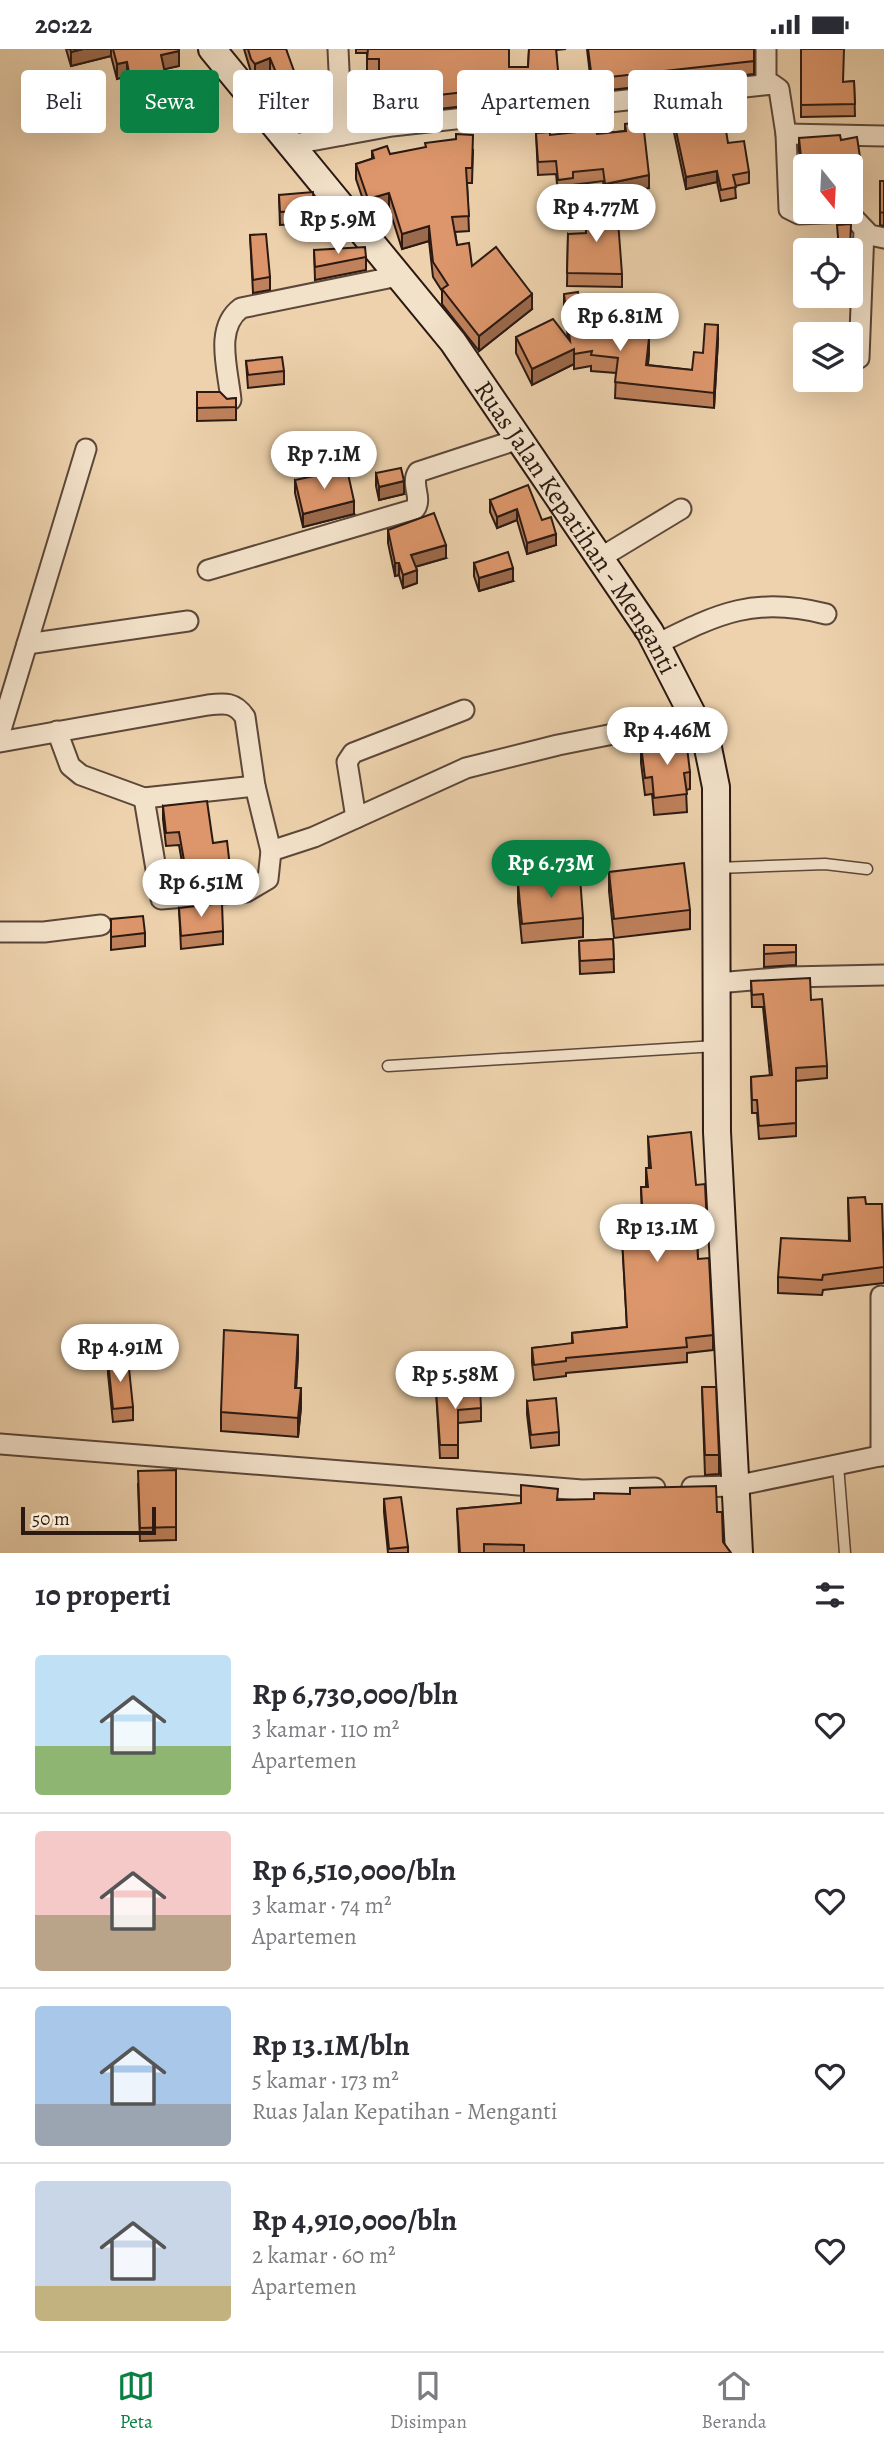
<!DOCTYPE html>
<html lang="id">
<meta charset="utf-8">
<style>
body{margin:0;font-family:Alegreya,serif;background:#f7f7f7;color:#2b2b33;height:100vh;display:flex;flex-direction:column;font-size:26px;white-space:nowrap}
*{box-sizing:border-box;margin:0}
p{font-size:23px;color:#7c7c81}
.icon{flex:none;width:38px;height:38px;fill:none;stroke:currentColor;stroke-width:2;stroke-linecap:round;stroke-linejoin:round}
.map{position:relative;height:1504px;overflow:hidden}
.details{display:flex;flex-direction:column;background:#fff;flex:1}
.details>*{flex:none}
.banner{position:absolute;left:21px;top:21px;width:844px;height:63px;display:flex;gap:14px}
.needle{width:46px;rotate:162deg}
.tools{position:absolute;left:793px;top:105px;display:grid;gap:14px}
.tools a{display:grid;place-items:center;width:70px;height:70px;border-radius:7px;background:#fff;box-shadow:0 7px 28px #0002;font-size:35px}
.scale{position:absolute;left:21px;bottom:18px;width:135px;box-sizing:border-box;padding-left:7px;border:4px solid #2b1912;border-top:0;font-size:19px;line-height:24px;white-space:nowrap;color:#2b1912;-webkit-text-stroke:5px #f3e2ca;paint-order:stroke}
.price{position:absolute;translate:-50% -60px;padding:0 16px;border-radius:24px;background:#fff;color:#222;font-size:23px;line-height:46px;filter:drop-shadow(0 2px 4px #0008)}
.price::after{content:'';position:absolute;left:50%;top:42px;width:21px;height:16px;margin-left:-10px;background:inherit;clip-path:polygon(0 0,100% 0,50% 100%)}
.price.active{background:#0b8043;color:#fff}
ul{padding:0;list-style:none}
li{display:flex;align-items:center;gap:21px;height:175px;padding:0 35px}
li+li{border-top:2px solid #e1e1e2}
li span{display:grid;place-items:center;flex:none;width:196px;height:140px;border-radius:7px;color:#555}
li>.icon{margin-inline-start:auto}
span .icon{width:84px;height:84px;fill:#fffc;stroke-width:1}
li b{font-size:30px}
h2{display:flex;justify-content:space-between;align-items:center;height:84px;padding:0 35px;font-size:30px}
.pill{padding:0 24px;border-radius:7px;background:#fff;box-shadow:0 7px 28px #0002;font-size:24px;line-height:63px}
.pill.active{background:#0b8043;color:#fff}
.status{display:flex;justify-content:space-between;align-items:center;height:49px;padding:0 35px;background:#fff;direction:ltr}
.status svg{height:19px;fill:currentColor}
.tab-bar{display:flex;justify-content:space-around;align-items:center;height:98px;border-top:2px solid #e1e1e2;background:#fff;font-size:19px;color:#7c7c81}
.tab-bar a{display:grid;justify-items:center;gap:4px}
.tab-bar .active{color:#0b8043}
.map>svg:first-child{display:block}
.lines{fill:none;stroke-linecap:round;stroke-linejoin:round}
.service-casing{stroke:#5c4739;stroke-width:13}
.minor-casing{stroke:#5c4739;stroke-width:23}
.secondary-casing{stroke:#2b1912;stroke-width:30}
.service{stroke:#f3e2ca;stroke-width:10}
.minor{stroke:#f3e2ca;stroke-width:19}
.secondary{stroke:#f3e2ca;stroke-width:26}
.wall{fill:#be815c;stroke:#2b1912;stroke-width:2}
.shaded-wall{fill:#9b694b;stroke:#2b1912;stroke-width:2}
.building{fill:#dd966b;stroke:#2b1912;stroke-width:2}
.labels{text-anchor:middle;stroke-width:6;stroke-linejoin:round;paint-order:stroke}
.street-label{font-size:26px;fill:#2b1912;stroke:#f3e2ca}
</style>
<div class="status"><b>20:22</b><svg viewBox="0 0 49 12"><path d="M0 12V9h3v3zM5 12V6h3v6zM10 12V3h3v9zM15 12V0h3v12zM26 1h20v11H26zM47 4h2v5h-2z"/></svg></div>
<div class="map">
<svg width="884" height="1504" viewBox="0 0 884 1504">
<rect width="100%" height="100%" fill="#edd2ad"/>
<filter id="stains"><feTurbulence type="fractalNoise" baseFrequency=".00286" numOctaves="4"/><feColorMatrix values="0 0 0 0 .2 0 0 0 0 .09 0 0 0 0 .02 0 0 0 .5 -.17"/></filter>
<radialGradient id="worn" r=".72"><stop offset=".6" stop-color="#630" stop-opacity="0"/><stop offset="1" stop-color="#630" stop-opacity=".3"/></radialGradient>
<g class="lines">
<g class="service-casing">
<g id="service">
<polyline points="717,819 825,815 867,820"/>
<polyline points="388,1017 716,997"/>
<polyline points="838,1416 845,1504"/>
</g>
</g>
<g class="minor-casing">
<g id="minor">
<polyline points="338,0 342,86"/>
<polyline points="766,0 766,35"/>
<polyline points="786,85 884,87"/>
<polyline points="289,96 392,77 772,35 779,40 786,85 789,160 799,165 848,163 870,186 884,189"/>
<polyline points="850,314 859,309 864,181"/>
<path d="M231,351c-3,-31 -17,-72 10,-92l157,-32"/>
<polyline points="600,509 681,460"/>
<path d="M208,521l207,-61c8,-11 -5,-25 3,-37l101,-33"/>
<polyline points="27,595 188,572"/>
<path d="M657,595c62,-31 98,-48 169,-30"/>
<polyline points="57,682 70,717 81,726 144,749 255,737"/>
<polyline points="0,684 86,400"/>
<path d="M0,693l208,-37c17,-2 27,-3 37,12l10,69 16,65 -3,28 -22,13 -85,7 -17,-101"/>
<polyline points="356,769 347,713 353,704 464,661"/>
<polyline points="271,802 314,788 466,719 558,696 694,669"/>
<polyline points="0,883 44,883 101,876"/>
<polyline points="717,934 789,928 884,926"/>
<polyline points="881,1247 881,1407"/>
<polyline points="0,1395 582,1441 655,1439"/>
<polyline points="692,1438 735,1437 884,1406"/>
</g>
</g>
<g class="secondary-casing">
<g id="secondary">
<path id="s1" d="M212,0l241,293 197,290 57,111 9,44 1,345 22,421"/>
</g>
</g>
<use href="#service" class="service"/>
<use href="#minor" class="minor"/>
<use href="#secondary" class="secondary"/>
</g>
<g class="wall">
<polygon points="66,0 179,0 179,17 164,20 167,33 167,47 132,54 127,27 117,30 111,7 71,17"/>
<polygon points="244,0 286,0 302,57 287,63 270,22 255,28 251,23"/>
<polygon points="356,0 509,0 509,18 528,18 529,0 566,0 556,1 559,46 379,67 379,24 367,24 367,4 356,4"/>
<polygon points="587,0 754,0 754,25 592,43"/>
<polygon points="801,0 844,33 854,32 855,67 801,68"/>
<polygon points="673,68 689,69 728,94 749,123 749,134 735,137 736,149 721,152 717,133 686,140 673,79"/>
<polygon points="625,75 649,139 605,148 603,132 573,136 573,142 558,144 556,125 538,126 536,84 550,86 597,85 625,82"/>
<polygon points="799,89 860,108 860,119 850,121 850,117 805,117 805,128 802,129 799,101"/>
<polygon points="473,101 472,134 467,134 469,182 455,183 457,196 472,217 532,260 479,302 442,255 442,242 433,228 429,192 402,200 389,159 368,165 356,130 356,115 372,110 372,102 390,105"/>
<polygon points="880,132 884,132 884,177 880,176"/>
<polygon points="279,146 314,161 314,174 280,176"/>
<polygon points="568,185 622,225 622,238 567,237"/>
<polygon points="250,186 270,228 270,241 253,244"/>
<polygon points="314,201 366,208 366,221 315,231"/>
<polygon points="564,245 584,282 649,304 648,316 692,321 703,304 718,291 714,359 615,349 616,324 591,322 591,317 574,320 574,315 532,336 516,304 516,288 568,289 564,260"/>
<polygon points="246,312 284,322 284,335 248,339"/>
<polygon points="197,343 227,350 236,349 236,371 197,372"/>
<polygon points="376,424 404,445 379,451 376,437"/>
<polygon points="295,431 354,465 303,478 295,444"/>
<polygon points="490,451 542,471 556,496 527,505 517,471 497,479 490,463"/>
<polygon points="388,481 446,509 415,518 417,534 403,539 399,526 395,527 388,494"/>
<polygon points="474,514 513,532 479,542 474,527"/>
<polygon points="641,696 690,723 690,740 686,741 687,763 654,766 652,745 645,746 641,714"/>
<polygon points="163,757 213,794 230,818 230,830 186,836 179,796 166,797 163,770"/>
<polygon points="609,823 690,861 690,880 614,889 609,842"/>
<polygon points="518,834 583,869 583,888 522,894 518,853"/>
<polygon points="179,859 223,882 223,895 181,900"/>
<polygon points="111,870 145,884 145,897 111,901"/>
<polygon points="613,890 614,923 580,925 579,892"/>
<polygon points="764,896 796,896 796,916 764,918"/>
<polygon points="751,932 811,951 827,1017 827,1029 796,1032 796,1087 759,1090 757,1064 752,1064 751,1028 770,1027 763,958 752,958"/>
<polygon points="648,1088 696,1136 707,1176 707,1191 697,1191 698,1210 713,1286 713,1301 687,1304 687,1313 566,1324 566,1327 534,1331 532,1314 532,1299 572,1295 572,1284 627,1278 621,1171 642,1171 641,1138 646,1138 646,1119 649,1119"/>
<polygon points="848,1149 866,1155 884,1195 884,1234 823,1241 822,1246 778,1244 778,1228 849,1192"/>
<polygon points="298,1305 296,1339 301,1358 298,1388 221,1382 221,1363"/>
<polygon points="108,1312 133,1358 133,1371 113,1373 108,1325"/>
<polygon points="702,1338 719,1406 719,1425 705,1426"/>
<polygon points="436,1341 481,1359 481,1372 458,1374 458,1409 440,1409"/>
<polygon points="527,1352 559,1383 559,1396 531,1399 527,1365"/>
<polygon points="176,1421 176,1491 140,1492 138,1435"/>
<polygon points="384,1450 408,1498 408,1504 388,1504 384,1463"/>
<polygon points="558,1451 717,1463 723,1493 731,1504 459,1504 457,1460"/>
</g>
<g class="shaded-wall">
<polygon points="83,0 111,0 111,7 71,17 71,3"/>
<polygon points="179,2 179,17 161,21 161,6"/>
<polygon points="270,9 270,22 255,28 255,15"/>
<polygon points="127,13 127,27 117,30 117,15"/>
<polygon points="302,44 302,57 287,63 287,50"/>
<polygon points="717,122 717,133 686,140 686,128"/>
<polygon points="649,126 649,139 605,148 605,135"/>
<polygon points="389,144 389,159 368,165 368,150"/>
<polygon points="429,177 429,192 402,200 402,185"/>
<polygon points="532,245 532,260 479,302 479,287"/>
<polygon points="718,276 718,291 714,359 714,344"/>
<polygon points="649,289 649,304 646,331 646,316"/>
<polygon points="574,300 574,315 532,336 532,320"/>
<polygon points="404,432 404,445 379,451 379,438"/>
<polygon points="354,452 354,465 303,478 303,465"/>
<polygon points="517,460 517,471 497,479 497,468"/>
<polygon points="556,485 556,496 527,505 527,494"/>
<polygon points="446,496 446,509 411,519 411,506"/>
<polygon points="395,514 399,514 399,526 395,527"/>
<polygon points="513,519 513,532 479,542 479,529"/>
<polygon points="417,521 417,534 403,539 403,526"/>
<polygon points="298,1286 298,1305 295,1358 295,1339"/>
<polygon points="301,1339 301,1358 298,1388 298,1369"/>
</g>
<g class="building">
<polygon points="70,0 83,0 71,3"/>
<polygon points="113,0 179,0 179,2 161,6 167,33 132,40 127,13 117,15"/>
<polygon points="248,0 286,0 302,44 287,50 270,9 255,15 251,10"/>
<polygon points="368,0 509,0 509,18 528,18 529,0 556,0 559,32 379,53 379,10 367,10"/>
<polygon points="588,0 754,0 754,12 592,30"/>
<polygon points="801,0 844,0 843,33 854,32 855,55 801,56"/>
<polygon points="723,63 728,94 744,92 749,123 733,126 736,138 721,141 717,122 686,128 673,68 688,65 689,69"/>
<polygon points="643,73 649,126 605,135 603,120 573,123 573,129 558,131 556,112 538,113 536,84 550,83 550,86 596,81 597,85 626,82 625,75"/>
<polygon points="456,85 473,86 472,119 466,119 469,167 452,168 457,196 469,194 472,217 496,198 532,245 479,287 442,240 448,236 433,213 429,177 402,185 389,144 368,150 356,115 374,109 372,102 387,97 390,105 426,98 425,94 456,90"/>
<polygon points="840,86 841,91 857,88 860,108 802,117 799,89"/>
<polygon points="880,132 884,132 884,164 880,163"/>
<polygon points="313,143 314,161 280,163 279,146"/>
<polygon points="617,158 622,225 567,224 568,185 586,184 585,159"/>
<polygon points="851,175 850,201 839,201 837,176"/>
<polygon points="266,185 270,228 253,231 250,186"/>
<polygon points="365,198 366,208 315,218 314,201"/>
<polygon points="578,243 584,282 649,289 646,316 692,321 694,303 703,304 705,275 718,276 714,344 615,333 618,309 591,306 592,302 574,305 574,300 532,320 516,288 553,270 570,292 564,245"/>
<polygon points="282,308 284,322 248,326 246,312"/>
<polygon points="197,343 220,343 227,350 236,349 236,358 197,359"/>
<polygon points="401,419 404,432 379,438 376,424"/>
<polygon points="347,420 354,452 303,465 295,431"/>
<polygon points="528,436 542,471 551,468 556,485 527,494 517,460 497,468 490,451"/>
<polygon points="434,464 446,496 411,506 417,521 403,526 399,514 395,514 388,481"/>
<polygon points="508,503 513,519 479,529 474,514"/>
<polygon points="686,690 690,723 684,724 687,745 654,749 652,728 645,729 641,696"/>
<polygon points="207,752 213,794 227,792 230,818 186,823 179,783 166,784 163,757"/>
<polygon points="684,814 690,861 614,870 609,823"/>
<polygon points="580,828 583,869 522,875 518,834"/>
<polygon points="222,854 223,882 181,887 179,859"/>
<polygon points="143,867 145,884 111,888 111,870"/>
<polygon points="613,890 614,910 580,912 579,892"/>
<polygon points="764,896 796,896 796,903 764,905"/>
<polygon points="810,929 811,951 822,950 827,1017 796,1019 796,1074 759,1077 757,1051 752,1051 751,1028 772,1026 763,945 752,946 751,932"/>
<polygon points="691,1083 696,1136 705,1135 707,1176 696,1176 698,1210 709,1209 713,1286 686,1289 687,1298 566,1309 566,1312 534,1316 532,1299 573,1294 572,1284 627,1278 621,1171 643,1171 641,1138 648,1138 646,1119 651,1119 648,1088"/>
<polygon points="865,1148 866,1155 882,1155 884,1218 823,1226 822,1231 778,1228 781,1189 850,1192 848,1149"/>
<polygon points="224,1281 298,1286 295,1339 301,1339 298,1369 221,1363"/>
<polygon points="128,1310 133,1358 113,1360 108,1312"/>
<polygon points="480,1337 481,1359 458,1361 458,1396 440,1396 436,1341"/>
<polygon points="702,1338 716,1338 719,1406 705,1406"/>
<polygon points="556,1349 559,1383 531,1386 527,1352"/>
<polygon points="176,1421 176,1478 140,1479 138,1422"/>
<polygon points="521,1436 558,1440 557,1451 594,1450 594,1444 630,1445 630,1439 716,1437 717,1463 722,1463 723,1493 731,1504 524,1504 524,1496 484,1495 484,1504 460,1504 457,1460 521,1454"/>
<polygon points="401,1448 408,1498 389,1500 384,1450"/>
</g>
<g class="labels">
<g class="street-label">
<text dy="9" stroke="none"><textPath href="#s1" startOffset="602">Ruas Jalan Kepatihan - Menganti</textPath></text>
</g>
</g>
<rect width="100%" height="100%" filter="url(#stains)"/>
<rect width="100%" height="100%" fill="url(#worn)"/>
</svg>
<div class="tools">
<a><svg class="needle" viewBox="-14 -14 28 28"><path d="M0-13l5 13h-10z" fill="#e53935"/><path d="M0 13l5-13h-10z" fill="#7c7c81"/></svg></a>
<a><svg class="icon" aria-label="locate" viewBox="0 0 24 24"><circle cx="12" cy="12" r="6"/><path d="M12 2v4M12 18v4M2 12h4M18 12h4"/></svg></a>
<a><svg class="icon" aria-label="layers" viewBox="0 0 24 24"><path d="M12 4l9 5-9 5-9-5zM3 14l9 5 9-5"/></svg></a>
</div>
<div class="scale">50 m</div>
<b class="price" style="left:596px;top:195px">Rp 4.77M</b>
<b class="price" style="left:338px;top:207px">Rp 5.9M</b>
<b class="price" style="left:620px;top:304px">Rp 6.81M</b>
<b class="price" style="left:324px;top:442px">Rp 7.1M</b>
<b class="price" style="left:667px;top:718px">Rp 4.46M</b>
<b class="price active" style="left:551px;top:851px">Rp 6.73M</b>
<b class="price" style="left:201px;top:870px">Rp 6.51M</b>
<b class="price" style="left:657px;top:1215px">Rp 13.1M</b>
<b class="price" style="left:120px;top:1335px">Rp 4.91M</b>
<b class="price" style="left:455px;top:1362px">Rp 5.58M</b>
<div class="banner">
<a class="pill">Beli</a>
<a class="pill active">Sewa</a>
<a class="pill">Filter</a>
<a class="pill">Baru</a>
<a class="pill">Apartemen</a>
<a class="pill">Rumah</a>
</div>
</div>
<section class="details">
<h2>10 properti<svg class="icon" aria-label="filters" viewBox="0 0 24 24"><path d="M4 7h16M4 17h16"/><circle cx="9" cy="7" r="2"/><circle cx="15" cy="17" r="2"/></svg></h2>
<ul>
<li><span style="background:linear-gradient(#bfe0f5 65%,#8fb573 0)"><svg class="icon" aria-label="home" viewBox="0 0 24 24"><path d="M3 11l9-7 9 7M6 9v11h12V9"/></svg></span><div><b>Rp 6,730,000/bln</b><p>3 kamar · 110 m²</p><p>Apartemen</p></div><svg class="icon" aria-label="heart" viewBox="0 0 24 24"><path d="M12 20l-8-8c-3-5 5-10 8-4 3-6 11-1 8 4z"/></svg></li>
<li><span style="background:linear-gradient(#f6c9c9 60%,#b9a48a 0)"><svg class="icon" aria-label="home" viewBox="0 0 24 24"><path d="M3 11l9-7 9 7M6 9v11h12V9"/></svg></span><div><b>Rp 6,510,000/bln</b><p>3 kamar · 74 m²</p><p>Apartemen</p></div><svg class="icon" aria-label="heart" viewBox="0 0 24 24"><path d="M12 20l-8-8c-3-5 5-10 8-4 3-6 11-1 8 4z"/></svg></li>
<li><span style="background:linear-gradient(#a9c7e8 70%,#9aa5b1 0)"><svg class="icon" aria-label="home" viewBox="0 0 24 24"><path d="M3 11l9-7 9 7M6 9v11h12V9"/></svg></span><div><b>Rp 13.1M/bln</b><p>5 kamar · 173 m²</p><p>Ruas Jalan Kepatihan - Menganti</p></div><svg class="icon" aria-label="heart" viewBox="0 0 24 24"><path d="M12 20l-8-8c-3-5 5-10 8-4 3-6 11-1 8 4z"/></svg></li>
<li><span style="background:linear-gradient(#c9d6e8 75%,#c2b280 0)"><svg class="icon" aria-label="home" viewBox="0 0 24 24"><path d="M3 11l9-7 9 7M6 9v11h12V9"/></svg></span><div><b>Rp 4,910,000/bln</b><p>2 kamar · 60 m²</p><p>Apartemen</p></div><svg class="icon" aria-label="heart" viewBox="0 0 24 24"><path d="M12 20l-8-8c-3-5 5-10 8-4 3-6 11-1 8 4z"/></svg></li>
</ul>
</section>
<nav class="tab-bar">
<a class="active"><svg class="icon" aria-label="map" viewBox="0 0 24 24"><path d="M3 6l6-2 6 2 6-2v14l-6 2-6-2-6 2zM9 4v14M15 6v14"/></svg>Peta</a>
<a><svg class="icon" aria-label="saved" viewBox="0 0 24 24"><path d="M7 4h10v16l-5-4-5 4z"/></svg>Disimpan</a>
<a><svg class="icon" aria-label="home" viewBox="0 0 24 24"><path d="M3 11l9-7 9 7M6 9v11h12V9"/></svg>Beranda</a>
</nav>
